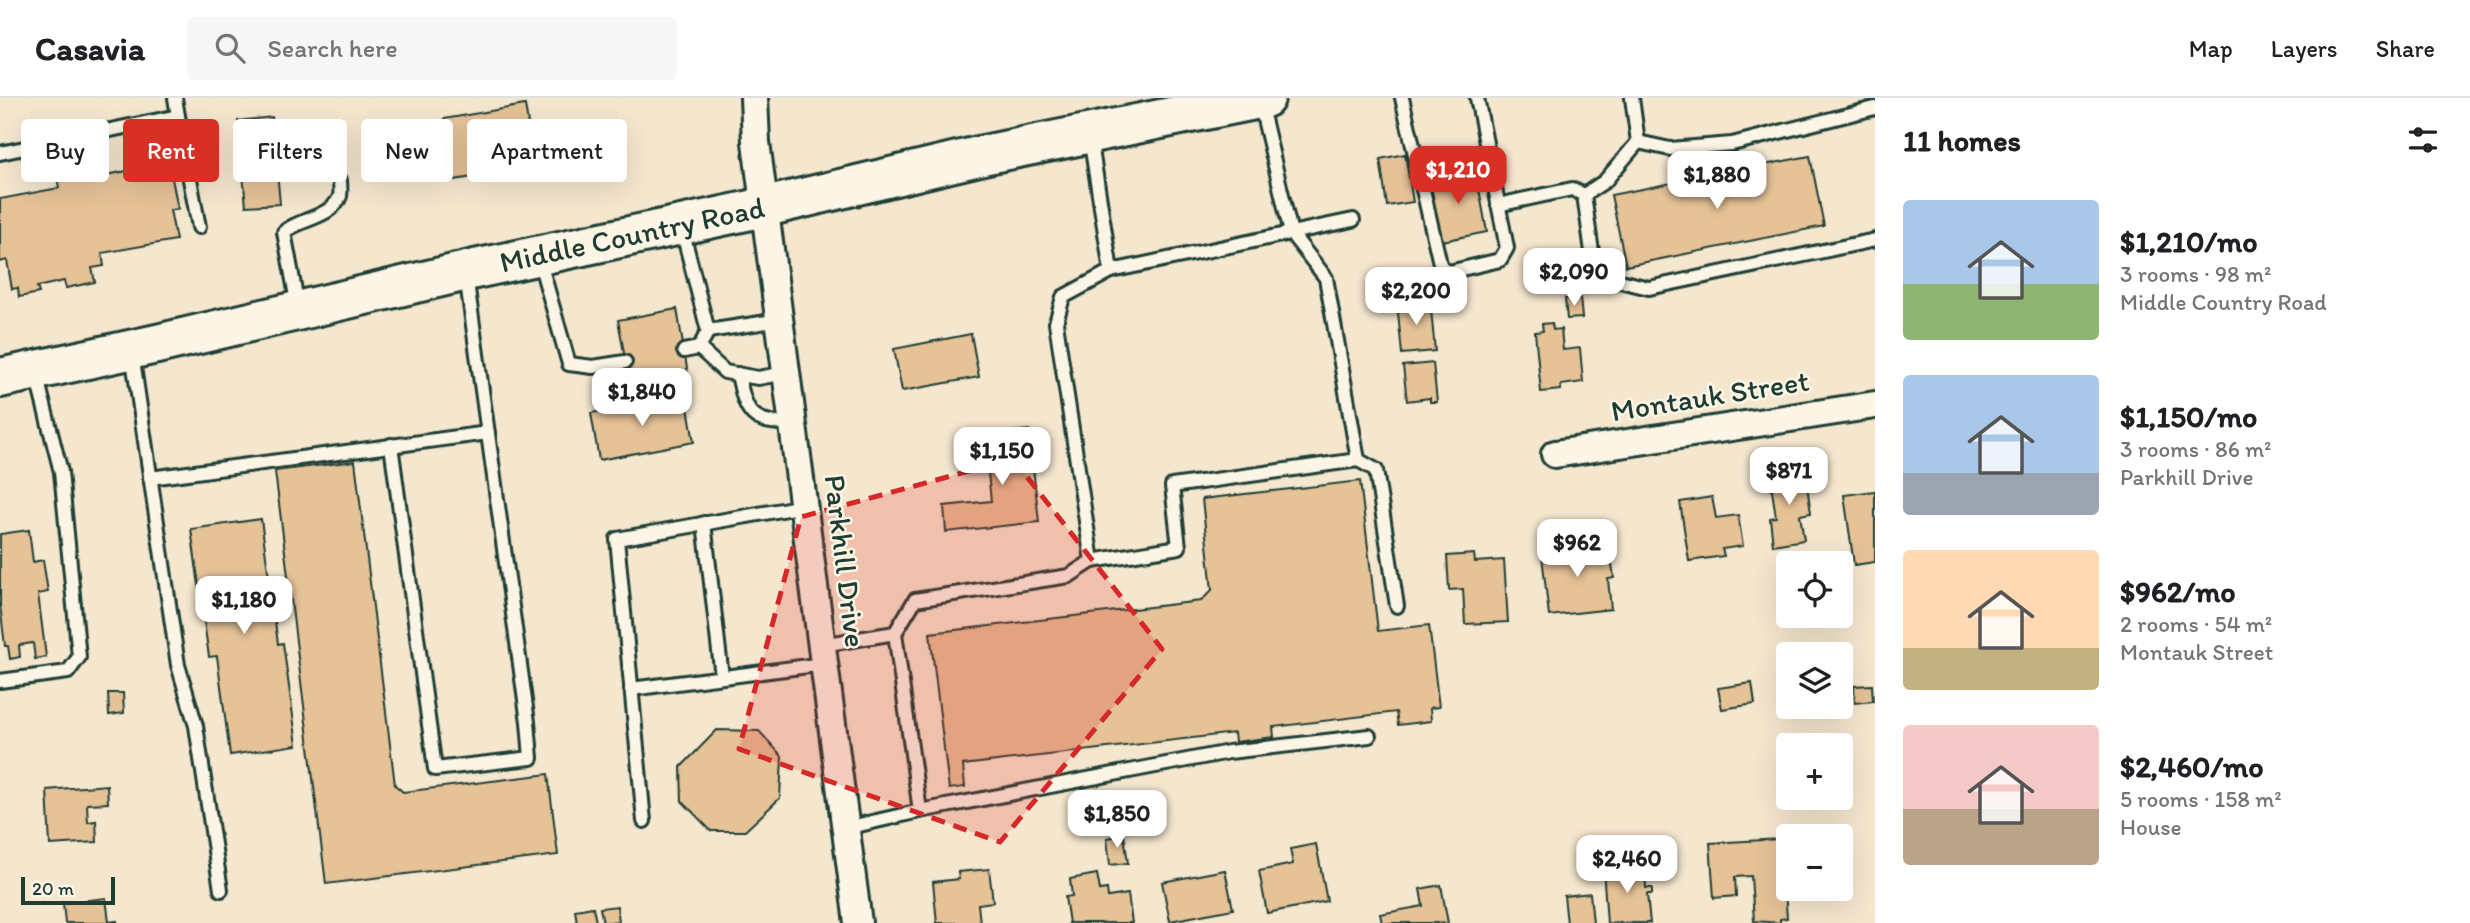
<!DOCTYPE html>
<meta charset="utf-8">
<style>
body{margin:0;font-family:Itim,sans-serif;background:#f6f6f6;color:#202124;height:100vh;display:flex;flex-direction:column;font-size:26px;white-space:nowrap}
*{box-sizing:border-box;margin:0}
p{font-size:23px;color:#757577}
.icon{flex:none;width:38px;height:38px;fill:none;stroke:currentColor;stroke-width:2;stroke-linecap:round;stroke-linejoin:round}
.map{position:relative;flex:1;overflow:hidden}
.sheet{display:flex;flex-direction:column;background:#fff;width:595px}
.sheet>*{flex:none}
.guide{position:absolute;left:21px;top:21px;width:665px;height:63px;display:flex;gap:14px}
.tools{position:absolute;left:1776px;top:453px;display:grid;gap:14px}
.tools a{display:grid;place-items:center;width:77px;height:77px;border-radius:7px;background:#fff;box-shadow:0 7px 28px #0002;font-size:35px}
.scale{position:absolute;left:21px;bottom:18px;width:94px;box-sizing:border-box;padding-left:7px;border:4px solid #1f3d34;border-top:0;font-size:19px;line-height:24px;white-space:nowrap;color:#1f3d34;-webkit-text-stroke:5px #fcf5e5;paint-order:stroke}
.price{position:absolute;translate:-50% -60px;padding:0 16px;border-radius:14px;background:#fff;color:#222;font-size:23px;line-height:46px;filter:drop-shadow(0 2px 4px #0008)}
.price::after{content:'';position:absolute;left:50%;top:42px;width:21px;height:16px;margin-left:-10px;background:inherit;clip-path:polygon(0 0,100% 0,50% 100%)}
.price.selected{background:#d93025;color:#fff}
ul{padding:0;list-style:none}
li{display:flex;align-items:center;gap:21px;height:175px;padding:0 28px}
li span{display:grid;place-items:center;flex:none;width:196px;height:140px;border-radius:7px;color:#555}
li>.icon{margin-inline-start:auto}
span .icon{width:84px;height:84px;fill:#fffc;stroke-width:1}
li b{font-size:30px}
h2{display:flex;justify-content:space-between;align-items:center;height:84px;padding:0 28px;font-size:30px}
.pill{padding:0 24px;border-radius:7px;background:#fff;box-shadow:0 7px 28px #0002;font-size:24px;line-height:63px}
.pill.selected{background:#d93025;color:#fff}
header{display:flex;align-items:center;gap:42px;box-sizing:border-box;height:98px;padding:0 35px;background:#fff;border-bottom:2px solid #e0e0e0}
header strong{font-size:33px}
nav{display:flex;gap:38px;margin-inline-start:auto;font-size:24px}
.search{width:490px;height:63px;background:#f6f6f6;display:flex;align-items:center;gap:18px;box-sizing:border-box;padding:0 24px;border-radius:7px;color:#757577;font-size:26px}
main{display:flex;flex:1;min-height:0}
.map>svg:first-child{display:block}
.building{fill:#e6c297;stroke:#1f3d34;stroke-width:2}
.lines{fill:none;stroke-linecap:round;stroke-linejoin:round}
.lane-casing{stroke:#1f3d34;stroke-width:18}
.street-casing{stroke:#1f3d34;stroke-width:32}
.primary-casing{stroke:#1f3d34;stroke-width:44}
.lane{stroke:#fcf5e5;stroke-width:12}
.street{stroke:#fcf5e5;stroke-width:26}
.primary{stroke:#fcf5e5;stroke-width:38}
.marked{fill:#d62828;fill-opacity:0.2;stroke:#d62828;stroke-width:5;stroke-dasharray:14 9;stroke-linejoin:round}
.labels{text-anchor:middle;stroke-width:5;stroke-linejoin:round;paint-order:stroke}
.street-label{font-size:30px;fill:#1f3d34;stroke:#fcf5e5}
</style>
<header>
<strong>Casavia</strong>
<div class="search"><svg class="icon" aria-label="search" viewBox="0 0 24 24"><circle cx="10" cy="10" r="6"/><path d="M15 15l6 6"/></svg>Search here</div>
<nav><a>Map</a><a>Layers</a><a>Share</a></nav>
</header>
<main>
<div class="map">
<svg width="1875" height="825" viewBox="0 0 1875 825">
<rect width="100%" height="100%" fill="#f5e6ce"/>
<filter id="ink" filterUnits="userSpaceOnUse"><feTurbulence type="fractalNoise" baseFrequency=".0143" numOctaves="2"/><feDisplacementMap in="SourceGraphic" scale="14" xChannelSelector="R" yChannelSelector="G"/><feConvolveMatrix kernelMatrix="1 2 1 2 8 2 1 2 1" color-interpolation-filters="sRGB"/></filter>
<g filter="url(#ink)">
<g class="building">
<polygon points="525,7 535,69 454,82 444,21"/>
<polygon points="272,19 280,106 246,108 238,23"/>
<polygon points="1405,56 1413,104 1387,108 1380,61"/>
<polygon points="86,57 90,80 169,65 178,111 170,112 176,142 102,155 104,168 92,170 95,184 66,190 64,183 37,189 39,195 19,199 18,190 12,191 7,162 0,164 0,101 59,90 54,63"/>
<polygon points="1810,58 1824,128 1626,168 1611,97"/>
<polygon points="1462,72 1464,83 1477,80 1487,134 1442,143 1431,89 1437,88 1435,78"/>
<polygon points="1580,199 1582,220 1567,221 1565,201"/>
<polygon points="1430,201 1435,253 1402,256 1397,204"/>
<polygon points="677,211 689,282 631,293 618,222"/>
<polygon points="1552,225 1553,232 1561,231 1563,252 1580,250 1583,284 1561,287 1561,292 1541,294 1535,234 1543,233 1542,226"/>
<polygon points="971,236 979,279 902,293 894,251"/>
<polygon points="1433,265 1437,304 1430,304 1430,300 1407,303 1403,268"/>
<polygon points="686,298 694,344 599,362 591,315"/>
<polygon points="1029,332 1039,424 946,434 944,408 991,403 984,337"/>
<polygon points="355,363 395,687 403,694 548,676 558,757 326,786 275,373"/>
<polygon points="1805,374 1811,415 1800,417 1804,442 1773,447 1770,420 1776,419 1770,379"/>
<polygon points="1360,383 1378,533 1429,527 1439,609 1430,610 1431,623 1398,627 1396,614 1273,629 1274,639 1235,644 1234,635 963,667 965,689 949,691 930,535 1201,503 1212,492 1202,401"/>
<polygon points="1875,393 1875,464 1854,467 1844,397"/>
<polygon points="1712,399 1716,420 1738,417 1743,448 1722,451 1724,458 1689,463 1680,404"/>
<polygon points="261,421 278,546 283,545 297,647 230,657 217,558 209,559 191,431"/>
<polygon points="29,432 33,464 43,462 48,494 38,496 46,559 35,561 33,545 19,547 20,559 10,561 8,548 5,548 0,507 0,436"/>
<polygon points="1573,446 1573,450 1604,446 1605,460 1611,459 1614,480 1608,481 1611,511 1549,518 1541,449"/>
<polygon points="1474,456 1475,464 1504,462 1508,524 1465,526 1463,491 1449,492 1447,458"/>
<polygon points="1752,585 1755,606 1722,611 1718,590"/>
<polygon points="1872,587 1873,603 1855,605 1854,588"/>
<polygon points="108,595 123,595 124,615 109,617"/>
<polygon points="717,632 759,633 782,658 780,700 745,733 711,733 682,703 681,669"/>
<polygon points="107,687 108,705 87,706 88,724 96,723 97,744 50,747 47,692"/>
<polygon points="1845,736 1846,774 1841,774 1841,738 1791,738"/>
<polygon points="1124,737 1128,765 1110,767 1107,740"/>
<polygon points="1781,741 1787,820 1780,821 1780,825 1754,823 1751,778 1735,779 1736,798 1714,800 1710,745"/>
<polygon points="1316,746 1327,803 1267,815 1259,773 1293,766 1290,751"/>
<polygon points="1645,768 1646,790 1652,790 1652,796 1647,796 1650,825 1607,825 1603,770"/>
<polygon points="989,771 993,804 978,806 980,825 937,825 933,784 959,781 958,774"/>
<polygon points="1225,772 1233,811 1170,823 1162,784"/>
<polygon points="1097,776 1100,792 1107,791 1108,799 1128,796 1132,825 1069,825 1065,799 1072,798 1070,781"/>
<polygon points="1441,787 1448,825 1382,825 1380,816 1423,808 1420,791"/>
<polygon points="1590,795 1593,825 1567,825 1564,798"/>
<polygon points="106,800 109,824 117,823 117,825 65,825 63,805"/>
<polygon points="617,808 619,823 603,825 600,810"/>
<polygon points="593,809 596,824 577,825 575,812"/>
</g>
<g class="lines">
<g class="lane-casing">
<g id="lane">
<polyline points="1402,0 1441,170 1449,174 1500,162 1507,150 1477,0"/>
<polyline points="1632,0 1638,44 1605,83 1584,97 1593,161 1620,183 1649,190 1875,142"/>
<polyline points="178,18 199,129"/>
<polyline points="1638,44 1670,51 1732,46 1875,10"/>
<polyline points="0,55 178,18 175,0"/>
<polyline points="1498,107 1572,91 1584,97"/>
<polyline points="682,131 708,233 699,250 684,253"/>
<polyline points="539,161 569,266 593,269 625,264"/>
<polyline points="1111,173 1291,135 1260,4"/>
<path d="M298,209l-14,-75c15,-13 49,-15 56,-36 1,-4 0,-12 0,-16"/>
<polyline points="708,233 780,222"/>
<polyline points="699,250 725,274 758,280 786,275"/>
<polyline points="132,255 178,567 196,628 221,792"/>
<path d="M738,276c8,40 13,50 55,49"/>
<polyline points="391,347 435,671 531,660 528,624 466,177"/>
<polyline points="1358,362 1376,372 1397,508"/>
<polyline points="150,380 488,335"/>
<polyline points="704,425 722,579"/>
<polyline points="1092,463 1179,449 1172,388 1358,362 1326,180 1291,135 1353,122"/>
<polyline points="822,547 895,535 915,502 1069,478 1092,463 1056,225 1063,199 1111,173 1090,39"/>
<polyline points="0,583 68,574 79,559 61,374 36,276"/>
<polyline points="631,591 824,566"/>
<polyline points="920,713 1229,654 1369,638"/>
<polyline points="644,723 617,441 804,408"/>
<polyline points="846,730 920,713 895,535"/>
</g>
</g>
<g class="street-casing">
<g id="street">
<polyline points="754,0 756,44 858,825"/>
<polyline points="1555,356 1875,307"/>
</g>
</g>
<g class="primary-casing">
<polyline id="primary" points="0,280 157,246 475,171 765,109 983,57 1265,0"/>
</g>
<use href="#lane" class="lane"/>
<use href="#street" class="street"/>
<use href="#primary" class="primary"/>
</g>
</g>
<path class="marked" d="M1013,361l149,190 -162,193 -261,-93 62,-232z"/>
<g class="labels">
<g class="street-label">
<text transform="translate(632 137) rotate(-12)" y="10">Middle Country Road</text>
<text transform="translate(1710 298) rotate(-9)" y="10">Montauk Street</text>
<text transform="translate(845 463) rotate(83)" y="10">Parkhill Drive</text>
</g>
</g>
</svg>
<div class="tools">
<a><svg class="icon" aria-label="locate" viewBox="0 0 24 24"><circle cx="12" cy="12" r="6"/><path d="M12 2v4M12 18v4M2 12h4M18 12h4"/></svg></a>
<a><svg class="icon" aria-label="layers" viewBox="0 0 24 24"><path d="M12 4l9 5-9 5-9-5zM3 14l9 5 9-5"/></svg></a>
<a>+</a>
<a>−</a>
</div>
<div class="scale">20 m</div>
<b class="price selected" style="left:1458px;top:108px">$1,210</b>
<b class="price" style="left:1717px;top:113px">$1,880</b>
<b class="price" style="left:1574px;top:210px">$2,090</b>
<b class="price" style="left:1416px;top:229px">$2,200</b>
<b class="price" style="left:642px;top:330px">$1,840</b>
<b class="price" style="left:1002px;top:389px">$1,150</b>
<b class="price" style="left:1789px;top:409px">$871</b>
<b class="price" style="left:1577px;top:481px">$962</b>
<b class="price" style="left:244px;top:538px">$1,180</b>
<b class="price" style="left:1117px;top:752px">$1,850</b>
<b class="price" style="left:1627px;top:797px">$2,460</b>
<div class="guide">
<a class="pill">Buy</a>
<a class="pill selected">Rent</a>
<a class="pill">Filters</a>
<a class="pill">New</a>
<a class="pill">Apartment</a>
</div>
</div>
<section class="sheet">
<h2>11 homes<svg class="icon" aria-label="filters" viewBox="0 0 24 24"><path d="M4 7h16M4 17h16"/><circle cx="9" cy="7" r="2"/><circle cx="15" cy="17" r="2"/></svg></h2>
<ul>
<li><span style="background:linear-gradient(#a9c7e8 60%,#8fb573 0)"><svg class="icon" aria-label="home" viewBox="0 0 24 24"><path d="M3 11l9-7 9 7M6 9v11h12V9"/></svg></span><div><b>$1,210/mo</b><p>3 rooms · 98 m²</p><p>Middle Country Road</p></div></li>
<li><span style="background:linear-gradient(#a9c7e8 70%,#9aa5b1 0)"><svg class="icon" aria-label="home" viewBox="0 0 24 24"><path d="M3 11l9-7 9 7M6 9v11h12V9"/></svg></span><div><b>$1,150/mo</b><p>3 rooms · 86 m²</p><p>Parkhill Drive</p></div></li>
<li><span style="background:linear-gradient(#ffd9b3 70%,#c2b280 0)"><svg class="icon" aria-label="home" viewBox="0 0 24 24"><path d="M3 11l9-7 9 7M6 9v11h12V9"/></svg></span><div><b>$962/mo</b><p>2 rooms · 54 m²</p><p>Montauk Street</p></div></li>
<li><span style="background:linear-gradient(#f6c9c9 60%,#b9a48a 0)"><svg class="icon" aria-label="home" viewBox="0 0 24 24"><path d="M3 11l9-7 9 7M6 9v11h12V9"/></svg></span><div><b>$2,460/mo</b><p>5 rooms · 158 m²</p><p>House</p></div></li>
</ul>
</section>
</main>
